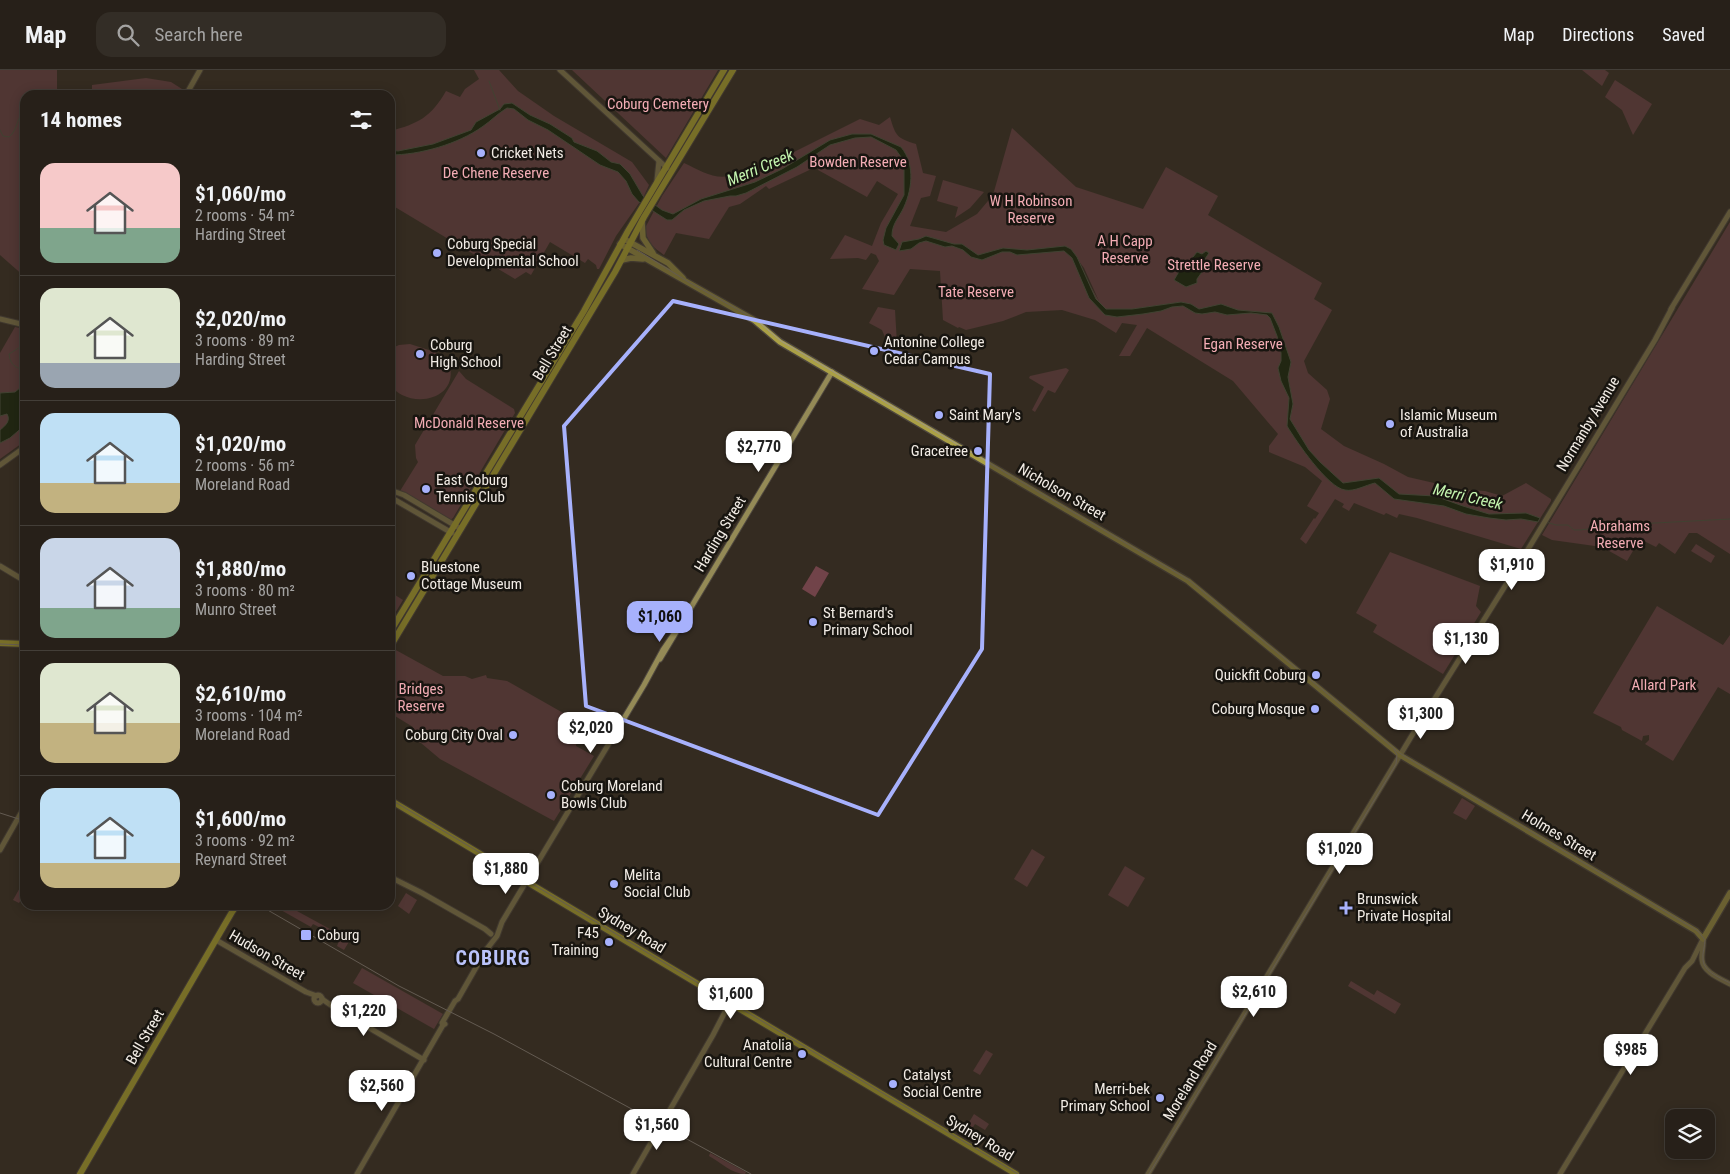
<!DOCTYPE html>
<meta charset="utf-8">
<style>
body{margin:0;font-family:"Roboto Condensed",sans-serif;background:#332d26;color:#f1f3f6;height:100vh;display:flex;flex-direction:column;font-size:19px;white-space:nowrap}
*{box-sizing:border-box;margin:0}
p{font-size:16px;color:#a4a3a2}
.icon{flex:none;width:28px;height:28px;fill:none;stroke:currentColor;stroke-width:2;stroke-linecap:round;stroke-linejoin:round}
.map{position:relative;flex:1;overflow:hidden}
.details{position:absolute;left:20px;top:20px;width:375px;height:820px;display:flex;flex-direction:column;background:#272019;border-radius:15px;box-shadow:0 2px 12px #0003,0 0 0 1px #433e38}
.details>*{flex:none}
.fabs{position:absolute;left:1665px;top:1039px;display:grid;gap:10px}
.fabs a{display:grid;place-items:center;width:50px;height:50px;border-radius:10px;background:#272019;box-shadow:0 2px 12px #0003,0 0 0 1px #433e38;font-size:25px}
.price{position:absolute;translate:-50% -42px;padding:0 11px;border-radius:10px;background:#fff;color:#222;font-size:16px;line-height:32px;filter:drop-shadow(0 1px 2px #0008)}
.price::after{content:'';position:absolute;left:50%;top:30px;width:15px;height:11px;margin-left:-8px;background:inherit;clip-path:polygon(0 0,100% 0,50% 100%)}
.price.selected{background:#a7b1fc;color:#111}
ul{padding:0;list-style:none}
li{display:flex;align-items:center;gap:15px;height:125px;padding:0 20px}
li+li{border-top:1px solid #433e38}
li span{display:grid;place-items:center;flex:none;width:140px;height:100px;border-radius:15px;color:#555}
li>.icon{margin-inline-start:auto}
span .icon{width:60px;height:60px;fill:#fffc;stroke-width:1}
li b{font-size:21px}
h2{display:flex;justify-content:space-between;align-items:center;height:60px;padding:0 20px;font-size:21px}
header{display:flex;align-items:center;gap:30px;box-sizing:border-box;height:70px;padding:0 25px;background:#272019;border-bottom:1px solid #433e38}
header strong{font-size:24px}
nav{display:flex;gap:28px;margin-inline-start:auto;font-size:18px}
.search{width:350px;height:45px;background:#332d26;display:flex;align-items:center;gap:12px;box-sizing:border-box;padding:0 18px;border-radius:15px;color:#a4a3a2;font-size:19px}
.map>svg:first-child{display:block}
.green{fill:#714349;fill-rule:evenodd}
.water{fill:#0b2002;stroke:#505d46}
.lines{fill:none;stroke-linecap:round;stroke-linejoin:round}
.stream{stroke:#505d46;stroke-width:1}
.secondary-casing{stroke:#4f483f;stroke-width:7}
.primary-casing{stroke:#4f483f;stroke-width:8}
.highway-casing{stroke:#4f483f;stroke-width:8}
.secondary{stroke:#948a56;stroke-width:5}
.primary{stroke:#aaa046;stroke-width:5.5}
.highway{stroke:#c8be30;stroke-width:6}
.tram{stroke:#9c948c;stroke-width:1}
.rail{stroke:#9c948c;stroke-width:1}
.marked{fill:none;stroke:#a7b1fc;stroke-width:4;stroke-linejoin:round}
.poi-dot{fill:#a7b1fc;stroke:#181510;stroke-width:2}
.labels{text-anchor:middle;stroke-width:5;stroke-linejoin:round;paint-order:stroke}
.park-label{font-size:15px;fill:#f4adb5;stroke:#181510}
.poi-label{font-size:15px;fill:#f2ece5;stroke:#181510;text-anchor:start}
.street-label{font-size:15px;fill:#f2ece5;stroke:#181510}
.water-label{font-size:16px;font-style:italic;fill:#c4f5af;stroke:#181510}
.district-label{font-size:20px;font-weight:bold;letter-spacing:1px;fill:#bac3fb;stroke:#181510}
</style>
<header>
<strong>Map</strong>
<div class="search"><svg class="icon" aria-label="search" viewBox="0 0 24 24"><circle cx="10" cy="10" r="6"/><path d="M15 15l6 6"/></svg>Search here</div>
<nav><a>Map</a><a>Directions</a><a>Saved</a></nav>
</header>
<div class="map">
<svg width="1730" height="1104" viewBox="0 0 1730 1104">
<rect width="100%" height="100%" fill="#342b21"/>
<g class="green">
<polygon points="0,0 57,0 57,20 62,25 25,25 25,207 0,185"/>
<path d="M474,0h25l19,21 36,25 78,46 17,23 -5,11 -28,40 -17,33h-2l-1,-4 -8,-6 -3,4 -35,-21 -19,33 -5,-3 -11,7 -120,-72 -5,4v-80c28,-7 41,-14 56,-40l14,6 5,-8 14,-10z"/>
<polygon points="572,0 718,0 666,88"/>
<polygon points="1582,0 1605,0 1609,3 1602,16"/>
<polygon points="146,8 171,12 182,19 179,25 92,25 92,15"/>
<polygon points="1615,10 1652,34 1633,65 1622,40 1605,27"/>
<path d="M890,47c6,20 7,21 26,27l7,29 13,3 -6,20 -9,2 -11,28 36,6 31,-18 16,-19 19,-67 64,59 67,22 23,-42 52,29 -10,19 114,68 -8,16 18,11 -28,51 4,12 19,17 3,9 -9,30 23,17 40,18 24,13 26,6 15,6 36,2 17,5 24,-13 25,16v2l-30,48 -104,-31 -18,-4 -2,4 -11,-5 -2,2 -30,-12 -5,8 -7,-4 2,-3 -9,-5 -29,45 -6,-5 14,-21 1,1 4,-6 -12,-7 15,-25 -17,-14 -36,-15v-6l9,-12 -45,-53 -86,-53 -17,28h-11l18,-31 -15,-2 -6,10 -21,-13 -33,-10 -36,2 -23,9 -37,9 -7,-3 -1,1 -15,-8 -3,-49 -30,-2 -16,26 -32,-6 17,-28 -3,-6 -5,-2 -5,7 -8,-2 -28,1 15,-24 27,11 9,-23 17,-29 -21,-13 -10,16 -49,-27 2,-5 -51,24 -3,-3 -26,18 -11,3 -20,32 -33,-6 -12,22c-11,-8 -17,-13 -19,-27l17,-32 22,-33c19,9 37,21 56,8l21,1 11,-4 12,-11 76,-38 19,6zM1075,186l9,12 15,33 -25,-44z"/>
<polygon points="943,110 984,122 970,138 955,148 958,137 937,131"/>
<polygon points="1730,152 1730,484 1697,463 1689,463 1675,484 1659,473 1656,477 1640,469 1627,491 1602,477 1552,470 1542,465"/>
<polygon points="878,237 895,240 897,274 889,277 882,260 869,253"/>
<polygon points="15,257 25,259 25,371 0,389 0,283"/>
<path d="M410,274l25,8 15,15c6,28 -26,39 -48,28 -4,-2 -8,-6 -12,-9v-37l9,-4z"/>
<polygon points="1066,298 1069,300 1055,323 1048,320 1035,342 1032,340 1044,317 1029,308 1030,306"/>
<polygon points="459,301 466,309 514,339 515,343 453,448 450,450 400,421 418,392 416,388 415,375"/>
<polygon points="1696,474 1715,486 1711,493 1691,481"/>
<polygon points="1390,482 1480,516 1476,536 1481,542 1443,604 1373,562 1377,555 1356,543"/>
<polygon points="816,496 829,503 815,527 802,519"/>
<polygon points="395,525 403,530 391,550 390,549 390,533"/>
<polygon points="1657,536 1723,575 1730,565 1730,624 1718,617 1673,691 1645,674 1649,670 1649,665 1643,666 1642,671 1622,660 1621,657 1593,643"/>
<polygon points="394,579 443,606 465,606 472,609 486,605 487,608 507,611 579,652 576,676 594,686 554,751 440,689 421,673 407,667 413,657 390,643 390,586"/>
<polygon points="1462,728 1475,736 1466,750 1453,743"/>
<polygon points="1032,779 1045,787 1027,817 1014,809"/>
<polygon points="1125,796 1145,808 1128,837 1108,825"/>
<polygon points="25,809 25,823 19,833 13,830"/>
<polygon points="406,823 417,830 409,844 398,836"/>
<polygon points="272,835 286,835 350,870 344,880 337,876 339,871 328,865 329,862 313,854 311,857"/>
<polygon points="362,898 443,944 434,959 353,913"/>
<polygon points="1351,911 1374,925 1377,920 1401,934 1395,944 1348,916"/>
<polygon points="986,980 993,984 980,1005 973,1001"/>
<polygon points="974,1044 989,1054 985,1060 975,1054 966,1068 965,1066 968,1061 965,1059"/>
<path d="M710,1083l36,19 -1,2c-13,0 -25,-12 -36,-18z"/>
</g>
<g class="water">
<path d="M512,33l18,12 20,9 22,14 2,4 23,9 14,11 9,2 10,10 13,22 19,14 11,4 28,-15 54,-17 27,-13 48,-29 22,-6h19l30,13c15,18 11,45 1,64 -5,9 -10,14 -10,25l7,8 -3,6 -12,-5 -1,-5 3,-12 18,-33v-27l-3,-11 -5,-7 -25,-13 -16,1 -25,7 -33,22 -51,26 -10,3h-6l-26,5 -20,9 -12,10h-5l-28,-18 -7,-8 -6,-13 -8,-9 -18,-7 -52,-35 -20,-10 -14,-11 -7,-1c-10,6 -16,13 -25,19 -24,17 -62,28 -92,28v-5l8,1 35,-7 38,-14 5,-8 24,-13 4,-5z"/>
<path d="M926,166l28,8h8l16,11 25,-7 24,2 38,-4 6,3 6,8 19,42 10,10h26l49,-7 10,2 8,5 22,-5 17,6 34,3 7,14 12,35 -3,15 5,27 -3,15 19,31 11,12 23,21 36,-5 20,16 36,2 28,10 26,8 37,-1 14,5 -2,4 -17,-3 -15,1 -17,-2 -23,-4 -22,-8 -50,-7 -19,-16c-9,2 -21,9 -30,7 -17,-2 -49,-49 -58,-64l2,-28 -8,-17 -3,-13 3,-7v-8l-4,-17 -7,-18 -3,-3 -16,-2 -24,2 -12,-3 -13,2 -7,-1 -12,-7 -11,1 -11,4 -18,3 -26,3 -12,-2 -16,-17 -17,-40 -8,-7 -47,4 -7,-3h-8l-20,8 -11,-3 -8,-7 -11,-4 -7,1 -19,-6 -7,2 -8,6 -12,2 3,-9 17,-3z"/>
<polygon points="1206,181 1209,183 1205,189 1207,195 1197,209 1197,213 1186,217 1174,210 1181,198 1185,197 1197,182 1202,184"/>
<path d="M25,308v47l-15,13 -10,5v-13c5,-4 11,-9 7,-16l-7,2v-23l15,-1 6,-5z"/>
</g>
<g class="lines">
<g class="stream">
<polyline points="489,11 500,40"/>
<path d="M0,60l3,6 6,1c9,-7 8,-21 16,-29"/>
<path d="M21,299c-8,-2 -11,-7 -12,-15l16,-10"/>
<polyline points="1546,452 1556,455 1568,455 1574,460 1580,460 1618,455 1730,449"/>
</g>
<g class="secondary-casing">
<g id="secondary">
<polyline points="560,0 667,98"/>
<polyline points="186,25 200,0"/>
<polyline points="657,110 659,91"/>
<polyline points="1671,239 1730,142"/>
<polyline points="0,249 25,255"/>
<polyline points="0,395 25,377"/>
<polyline points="390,420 404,425 461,459"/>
<polyline points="390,427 452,463"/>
<polyline points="0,496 25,511"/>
<polyline points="660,589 832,302"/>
<polyline points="0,780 25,736"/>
<polyline points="390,807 422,823 485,859 491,864"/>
<polyline points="216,870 306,922 317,926"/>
<path d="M1703,870c1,7 -2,13 -1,20 1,12 19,19 28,24"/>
<circle cx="318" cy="929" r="4"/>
<polyline points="322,929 332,936 424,990"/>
<polyline points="443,955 442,953 455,931 458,929 486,880 497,866 502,852 644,615 663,580 676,561"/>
<polyline points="357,1104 443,955 445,954"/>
<polyline points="633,1104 713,965 727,938 728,932"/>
<polyline points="1148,1104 1417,657 1530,476 1655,270 1672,238"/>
<polyline points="1560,1104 1685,898 1692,891 1703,869"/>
</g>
</g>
<g class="primary-casing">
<g id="primary">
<polyline points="642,151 643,168 653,183"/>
<polyline points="624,169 668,193 683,208"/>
<polyline points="620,174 754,250 780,272 1188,511 1400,685 1696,861 1703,869 1730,823"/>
<polyline points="622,190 631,188 643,189"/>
</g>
</g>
<g class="highway-casing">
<g id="highway">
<polyline points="390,562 584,241 628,161 724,0"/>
<polyline points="0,573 25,574"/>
<polyline points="390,577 615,202 644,147 733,0"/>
<polyline points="390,730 1016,1104"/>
<polyline points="80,1104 232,842 237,835"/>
</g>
</g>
<use href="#secondary" class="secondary"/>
<use href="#primary" class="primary"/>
<use href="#highway" class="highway"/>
<g class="tram">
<path d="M637,180l50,31 68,38 26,22 408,239 212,174 297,177 7,9c0,6 -3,13 -2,20 1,12 18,18 27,23"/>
<polyline points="0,574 25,575"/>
<polyline points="390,729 1018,1104"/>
<polyline points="1149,1104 1396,694 1397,685 1394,679"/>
</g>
<g class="rail">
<polyline points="0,743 25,751"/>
<polyline points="259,835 399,916 494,964 751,1104"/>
</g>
</g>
<path d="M0 0H1730V1104H0ZM673,231l317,73 -8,275 -104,166 -292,-109 -22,-280z" fill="#342b21" fill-opacity=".55" fill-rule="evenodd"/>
<path class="marked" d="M673,231l317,73 -8,275 -104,166 -292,-109 -22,-280z"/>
<g class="poi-dot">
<circle cx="481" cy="83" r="5"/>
<circle cx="437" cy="183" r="5"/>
<circle cx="874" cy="281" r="5"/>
<circle cx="420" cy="284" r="5"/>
<circle cx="939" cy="345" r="5"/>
<circle cx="1390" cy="354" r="5"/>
<circle cx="978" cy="381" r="5"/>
<circle cx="426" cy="419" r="5"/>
<circle cx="411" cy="506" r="5"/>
<circle cx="813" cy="552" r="5"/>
<circle cx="1316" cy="605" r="5"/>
<circle cx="1315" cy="639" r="5"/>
<circle cx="513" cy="665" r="5"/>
<circle cx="551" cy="725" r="5"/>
<circle cx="614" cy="814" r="5"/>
<path d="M1343.5 830.5h5v5h5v5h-5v5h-5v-5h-5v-5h5z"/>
<rect x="300" y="859" width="12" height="12" rx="2.5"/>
<circle cx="609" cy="872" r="5"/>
<circle cx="802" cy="984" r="5"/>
<circle cx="893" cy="1014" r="5"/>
<circle cx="1160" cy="1028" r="5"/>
</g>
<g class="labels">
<g class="park-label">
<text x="658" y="39">Coburg Cemetery</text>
<text x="858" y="97">Bowden Reserve</text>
<text x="496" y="108">De Chene Reserve</text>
<text x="1031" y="136">W H Robinson<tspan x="1031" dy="17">Reserve</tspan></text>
<text x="1125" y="176">A H Capp<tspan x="1125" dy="17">Reserve</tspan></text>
<text x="1214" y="200">Strettle Reserve</text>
<text x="976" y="227">Tate Reserve</text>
<text x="1243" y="279">Egan Reserve</text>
<text x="469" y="358">McDonald Reserve</text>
<text x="1620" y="461">Abrahams<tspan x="1620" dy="17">Reserve</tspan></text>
<text x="1664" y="620">Allard Park</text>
<text x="421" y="624">Bridges<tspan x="421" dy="17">Reserve</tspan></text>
</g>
<g class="poi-label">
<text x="491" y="88">Cricket Nets</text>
<text x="447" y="179">Coburg Special<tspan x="447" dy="17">Developmental School</tspan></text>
<text x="884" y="277">Antonine College<tspan x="884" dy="17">Cedar Campus</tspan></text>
<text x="430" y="280">Coburg<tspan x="430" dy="17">High School</tspan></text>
<text x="949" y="350">Saint Mary's</text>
<text x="1400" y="350">Islamic Museum<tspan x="1400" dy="17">of Australia</tspan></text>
<text x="968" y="386" text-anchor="end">Gracetree</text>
<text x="436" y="415">East Coburg<tspan x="436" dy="17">Tennis Club</tspan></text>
<text x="421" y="502">Bluestone<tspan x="421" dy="17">Cottage Museum</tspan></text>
<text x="823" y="548">St Bernard's<tspan x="823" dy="17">Primary School</tspan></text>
<text x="1306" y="610" text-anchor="end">Quickfit Coburg</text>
<text x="1305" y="644" text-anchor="end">Coburg Mosque</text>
<text x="503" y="670" text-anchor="end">Coburg City Oval</text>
<text x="561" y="721">Coburg Moreland<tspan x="561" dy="17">Bowls Club</tspan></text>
<text x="624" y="810">Melita<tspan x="624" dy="17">Social Club</tspan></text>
<text x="1357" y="834">Brunswick<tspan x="1357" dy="17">Private Hospital</tspan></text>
<text x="599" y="868" text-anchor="end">F45<tspan x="599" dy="17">Training</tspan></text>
<text x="317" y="870">Coburg</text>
<text x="792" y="980" text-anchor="end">Anatolia<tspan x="792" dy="17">Cultural Centre</tspan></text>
<text x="903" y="1010">Catalyst<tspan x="903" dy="17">Social Centre</tspan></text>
<text x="1150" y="1024" text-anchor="end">Merri-bek<tspan x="1150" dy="17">Primary School</tspan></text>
</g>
<g class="street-label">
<text transform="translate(552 283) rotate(-59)" y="5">Bell Street</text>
<text transform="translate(1588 354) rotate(-59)" y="5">Normanby Avenue</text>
<text transform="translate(1062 422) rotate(30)" y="5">Nicholson Street</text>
<text transform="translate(720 464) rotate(-59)" y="5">Harding Street</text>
<text transform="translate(1559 765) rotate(31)" y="5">Holmes Street</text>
<text transform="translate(632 860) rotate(31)" y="5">Sydney Road</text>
<text transform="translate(267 885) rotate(30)" y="5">Hudson Street</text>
<text transform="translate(145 967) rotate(-60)" y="5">Bell Street</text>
<text transform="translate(1190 1011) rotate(-59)" y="5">Moreland Road</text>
<text transform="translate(980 1068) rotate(31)" y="5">Sydney Road</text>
</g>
<g class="water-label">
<text transform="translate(760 97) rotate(-23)" y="6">Merri Creek</text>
<text transform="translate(1468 426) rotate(13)" y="6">Merri Creek</text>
</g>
<g class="district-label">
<text x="493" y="895">COBURG</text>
</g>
</g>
</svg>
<div class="fabs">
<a><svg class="icon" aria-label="layers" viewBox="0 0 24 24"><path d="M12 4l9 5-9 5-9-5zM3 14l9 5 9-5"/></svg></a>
</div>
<b class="price" style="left:759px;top:403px">$2,770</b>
<b class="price" style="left:1512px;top:521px">$1,910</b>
<b class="price selected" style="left:660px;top:573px">$1,060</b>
<b class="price" style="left:1466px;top:595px">$1,130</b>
<b class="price" style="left:1421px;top:670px">$1,300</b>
<b class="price" style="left:591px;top:684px">$2,020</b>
<b class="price" style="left:1340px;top:805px">$1,020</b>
<b class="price" style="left:506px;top:825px">$1,880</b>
<b class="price" style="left:1254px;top:948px">$2,610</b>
<b class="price" style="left:731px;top:950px">$1,600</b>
<b class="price" style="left:364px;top:967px">$1,220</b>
<b class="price" style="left:1631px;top:1006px">$985</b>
<b class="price" style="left:382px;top:1042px">$2,560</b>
<b class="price" style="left:657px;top:1081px">$1,560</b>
<section class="details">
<h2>14 homes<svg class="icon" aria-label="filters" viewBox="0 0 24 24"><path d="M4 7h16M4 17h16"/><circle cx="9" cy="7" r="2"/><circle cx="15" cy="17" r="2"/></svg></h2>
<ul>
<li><span style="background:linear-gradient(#f6c9c9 65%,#7fa58c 0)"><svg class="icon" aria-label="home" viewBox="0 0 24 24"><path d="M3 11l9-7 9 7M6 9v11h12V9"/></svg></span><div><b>$1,060/mo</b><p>2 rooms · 54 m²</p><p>Harding Street</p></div></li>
<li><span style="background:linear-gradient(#dfe7d0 75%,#9aa5b1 0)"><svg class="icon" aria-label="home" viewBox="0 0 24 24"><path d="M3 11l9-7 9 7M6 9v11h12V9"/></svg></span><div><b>$2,020/mo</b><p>3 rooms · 89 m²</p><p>Harding Street</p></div></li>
<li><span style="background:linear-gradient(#bfe0f5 70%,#c2b280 0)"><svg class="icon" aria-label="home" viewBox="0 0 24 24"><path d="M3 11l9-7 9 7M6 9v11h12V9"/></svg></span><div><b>$1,020/mo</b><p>2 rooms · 56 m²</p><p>Moreland Road</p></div></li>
<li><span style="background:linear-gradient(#c9d6e8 70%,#7fa58c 0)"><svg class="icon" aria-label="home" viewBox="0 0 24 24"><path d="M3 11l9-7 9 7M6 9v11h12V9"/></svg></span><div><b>$1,880/mo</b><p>3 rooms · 80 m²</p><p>Munro Street</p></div></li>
<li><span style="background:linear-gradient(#dfe7d0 60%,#c2b280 0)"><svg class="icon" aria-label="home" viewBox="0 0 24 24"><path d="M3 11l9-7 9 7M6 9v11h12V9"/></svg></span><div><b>$2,610/mo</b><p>3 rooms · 104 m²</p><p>Moreland Road</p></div></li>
<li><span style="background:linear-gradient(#bfe0f5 75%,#c2b280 0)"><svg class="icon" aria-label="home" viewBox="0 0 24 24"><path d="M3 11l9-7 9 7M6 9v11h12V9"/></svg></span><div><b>$1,600/mo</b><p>3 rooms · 92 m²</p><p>Reynard Street</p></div></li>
</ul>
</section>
</div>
